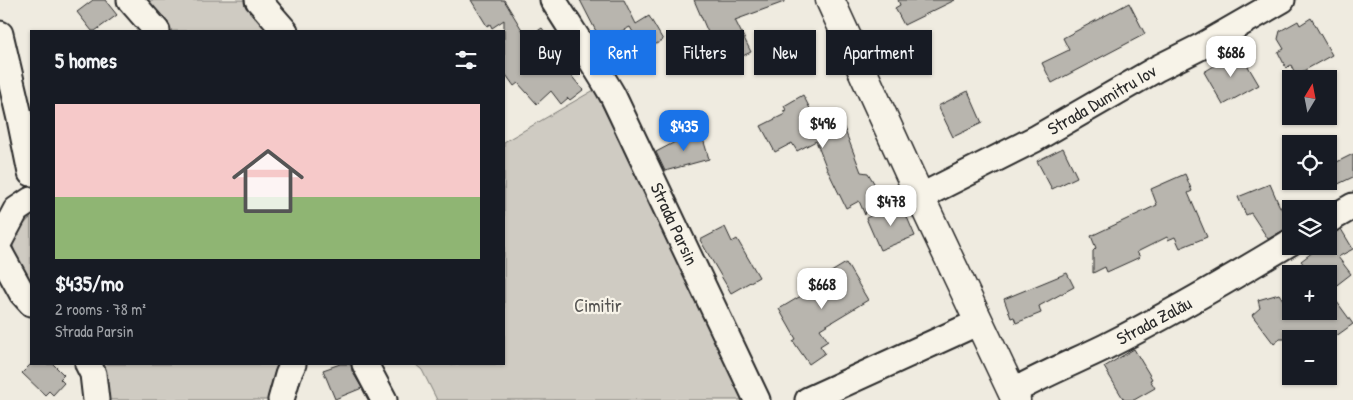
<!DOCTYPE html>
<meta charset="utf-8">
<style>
body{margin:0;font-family:"Patrick Hand",sans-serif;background:#242831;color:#f1f3f6;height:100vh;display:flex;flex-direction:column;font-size:19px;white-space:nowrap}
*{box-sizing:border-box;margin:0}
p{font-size:16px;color:#9ea1a6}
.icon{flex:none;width:28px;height:28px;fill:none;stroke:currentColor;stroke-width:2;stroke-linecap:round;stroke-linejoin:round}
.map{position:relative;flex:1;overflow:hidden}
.side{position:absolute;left:30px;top:30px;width:475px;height:335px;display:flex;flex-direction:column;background:#171b24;border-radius:0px;box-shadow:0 1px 4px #0004}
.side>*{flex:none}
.top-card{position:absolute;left:520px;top:30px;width:475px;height:45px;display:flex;gap:10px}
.needle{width:32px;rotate:10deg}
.buttons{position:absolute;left:1282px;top:70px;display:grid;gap:10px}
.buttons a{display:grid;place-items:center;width:55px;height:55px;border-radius:0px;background:#171b24;box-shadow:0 1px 4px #0004;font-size:25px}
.price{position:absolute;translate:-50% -42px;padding:0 11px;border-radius:10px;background:#fff;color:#222;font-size:16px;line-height:32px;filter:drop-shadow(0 1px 2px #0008)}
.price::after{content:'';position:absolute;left:50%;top:30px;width:15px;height:11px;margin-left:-8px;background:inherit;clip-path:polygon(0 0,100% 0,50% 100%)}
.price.on{background:#1a73e8;color:#fff}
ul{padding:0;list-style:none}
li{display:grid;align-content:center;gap:10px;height:265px;padding:0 25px}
li span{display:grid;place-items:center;height:155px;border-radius:0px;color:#555}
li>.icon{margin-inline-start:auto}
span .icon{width:90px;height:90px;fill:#fffc;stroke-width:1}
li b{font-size:21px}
h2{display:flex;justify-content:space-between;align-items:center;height:60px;padding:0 25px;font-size:21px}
.tag{padding:0 18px;border-radius:0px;background:#171b24;box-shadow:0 1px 4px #0004;font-size:18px;line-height:45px}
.tag.on{background:#1a73e8;color:#fff}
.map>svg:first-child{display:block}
.green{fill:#cfcbc2;stroke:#7d7b76}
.building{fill:#b8b5ae;stroke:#2b2b2b}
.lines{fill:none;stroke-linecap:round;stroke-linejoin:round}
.street-casing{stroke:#2b2b2b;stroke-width:29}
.secondary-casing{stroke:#2b2b2b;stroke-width:31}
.street{stroke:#f7f3e8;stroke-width:25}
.secondary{stroke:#f7f3e8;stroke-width:28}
.labels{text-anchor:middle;stroke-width:4.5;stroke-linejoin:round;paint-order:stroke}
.street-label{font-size:18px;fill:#2b2b2b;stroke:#f7f3e8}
.park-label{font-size:18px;fill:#545351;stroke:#f7f3e8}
</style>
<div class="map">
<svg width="1353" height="400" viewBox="0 0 1353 400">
<rect width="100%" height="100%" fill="#efebe0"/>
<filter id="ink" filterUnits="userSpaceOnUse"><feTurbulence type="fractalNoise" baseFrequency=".02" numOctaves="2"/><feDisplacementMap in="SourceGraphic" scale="10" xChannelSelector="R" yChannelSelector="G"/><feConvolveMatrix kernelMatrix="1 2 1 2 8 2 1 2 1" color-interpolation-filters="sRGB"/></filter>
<g filter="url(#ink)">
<g class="green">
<polygon points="134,0 255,0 281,31 160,31"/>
<polygon points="594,90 752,400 437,400 422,370 415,364 504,364 504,142"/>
<polygon points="31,217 31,282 17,261 11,238"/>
<polygon points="97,364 277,364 267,400 108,400"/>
</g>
<g class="building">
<polygon points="93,0 105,0 117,15 95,31 92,31 77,12"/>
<polygon points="471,0 504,0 527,38 542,28 561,54 556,57 583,90 570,100 568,98 561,104 551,91 537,104 518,83 514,86 504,72 504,20 492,28 490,24 487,26"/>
<polygon points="580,0 624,0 636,24 649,16 663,40 644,51 630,27 601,41"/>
<polygon points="694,0 784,0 784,2 735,20 751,52 726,64 719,49 716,51"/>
<polygon points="898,0 955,0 904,25 895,8 900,5"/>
<polygon points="1129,3 1145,34 1052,83 1042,63 1069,50 1063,38"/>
<polygon points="1311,18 1332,55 1296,75 1291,65 1286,68 1278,52 1284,49 1278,39 1280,31 1298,21 1300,25"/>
<polygon points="1239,51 1259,85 1223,105 1204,72"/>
<polygon points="968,91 982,123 953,137 938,106"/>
<polygon points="803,95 820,128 841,120 861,172 868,173 874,183 865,215 859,201 846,208 827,169 816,141 797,151 792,143 775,152 761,126 785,114 783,111 786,110 784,106"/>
<polygon points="701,132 709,159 665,171 656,152 677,141 676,139"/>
<polygon points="1063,148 1077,177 1052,189 1037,161"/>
<polygon points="1353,154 1353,177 1334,186 1329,175 1329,166"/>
<polygon points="1185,174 1192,191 1188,193 1207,237 1180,248 1175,237 1168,240 1167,237 1137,252 1140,257 1107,272 1105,267 1093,273 1093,251 1096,248 1091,236 1157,205 1151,189"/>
<polygon points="1270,184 1279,205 1291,224 1291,227 1284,230 1268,239 1251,213 1246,215 1238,197"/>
<polygon points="901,203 915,236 880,250 866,218"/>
<polygon points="725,227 732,242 737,239 759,277 731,293 700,240"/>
<polygon points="1341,229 1353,249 1338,257 1351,274 1329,291 1353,324 1332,339 1280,339 1274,344 1252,315 1260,308 1258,300 1279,294 1291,311 1329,311 1329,274 1311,274 1301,261 1321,246 1329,246 1329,234"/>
<polygon points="846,263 868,300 820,329 828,341 820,346 825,353 809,364 793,341 796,339 779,309 821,284 818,280"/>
<polygon points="1067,273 1074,287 1039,306 1041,313 1016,323 1014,317 1011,318 1004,299"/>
<polygon points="1134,349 1152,379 1150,380 1155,388 1134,400 1124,400 1104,367"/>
<polygon points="31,364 53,364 64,375 60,379 64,383 53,395 49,391 45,395 22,373"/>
<polygon points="340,364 351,364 352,371 362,388 335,399 323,370"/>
</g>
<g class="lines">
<g class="street-casing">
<g id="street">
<polyline points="130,0 157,31"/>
<polyline points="258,0 285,31"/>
<path d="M553,0c20,32 41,63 60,96l144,304"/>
<polyline points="0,34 20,119 31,173"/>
<polyline points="920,197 1035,139 1158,68 1200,47 1282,0"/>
<polyline points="1329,220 1353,206"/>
<polyline points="0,240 16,210 31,200"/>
<polyline points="0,253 22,293 31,303"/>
<polyline points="88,364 93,374 96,400"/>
<polyline points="365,364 384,400"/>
<path d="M1012,392c30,-17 62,-30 93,-45 64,-32 125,-68 186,-105"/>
<polyline points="281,400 288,375 293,364"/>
<polyline points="808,400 979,322"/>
</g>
</g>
<g class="secondary-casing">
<polyline id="secondary" points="830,0 920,197 1016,400"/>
</g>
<use href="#street" class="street"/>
<use href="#secondary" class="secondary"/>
</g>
</g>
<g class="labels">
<g class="street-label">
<text transform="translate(1102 100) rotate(-30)" y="6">Strada Dumitru Iov</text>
<text transform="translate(674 224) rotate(65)" y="6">Strada Parsin</text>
<text transform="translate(1154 321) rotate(-28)" y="6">Strada Zalău</text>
</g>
<g class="park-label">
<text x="598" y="312">Cimitir</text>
</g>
</g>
</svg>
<div class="buttons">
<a><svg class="needle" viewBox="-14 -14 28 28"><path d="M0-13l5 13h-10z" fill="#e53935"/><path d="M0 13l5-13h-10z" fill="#9ea1a6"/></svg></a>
<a><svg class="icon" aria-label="locate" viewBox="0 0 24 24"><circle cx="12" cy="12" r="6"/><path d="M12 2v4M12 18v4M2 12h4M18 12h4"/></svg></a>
<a><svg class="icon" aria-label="layers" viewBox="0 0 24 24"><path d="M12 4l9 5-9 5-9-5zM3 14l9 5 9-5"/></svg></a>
<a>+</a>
<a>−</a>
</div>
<b class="price" style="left:1231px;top:78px">$686</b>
<b class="price" style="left:823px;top:149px">$496</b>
<b class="price on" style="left:684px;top:152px">$435</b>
<b class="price" style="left:891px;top:227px">$478</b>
<b class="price" style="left:822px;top:310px">$668</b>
<div class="top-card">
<a class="tag">Buy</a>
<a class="tag on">Rent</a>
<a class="tag">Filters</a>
<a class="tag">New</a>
<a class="tag">Apartment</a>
</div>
<section class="side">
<h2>5 homes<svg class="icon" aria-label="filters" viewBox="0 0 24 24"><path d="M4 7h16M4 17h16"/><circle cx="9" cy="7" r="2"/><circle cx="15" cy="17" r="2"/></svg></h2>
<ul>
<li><span style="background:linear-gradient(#f6c9c9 60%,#8fb573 0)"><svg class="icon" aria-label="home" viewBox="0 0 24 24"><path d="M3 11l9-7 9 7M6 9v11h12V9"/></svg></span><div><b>$435/mo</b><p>2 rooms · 78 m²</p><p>Strada Parsin</p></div></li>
</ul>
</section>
</div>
